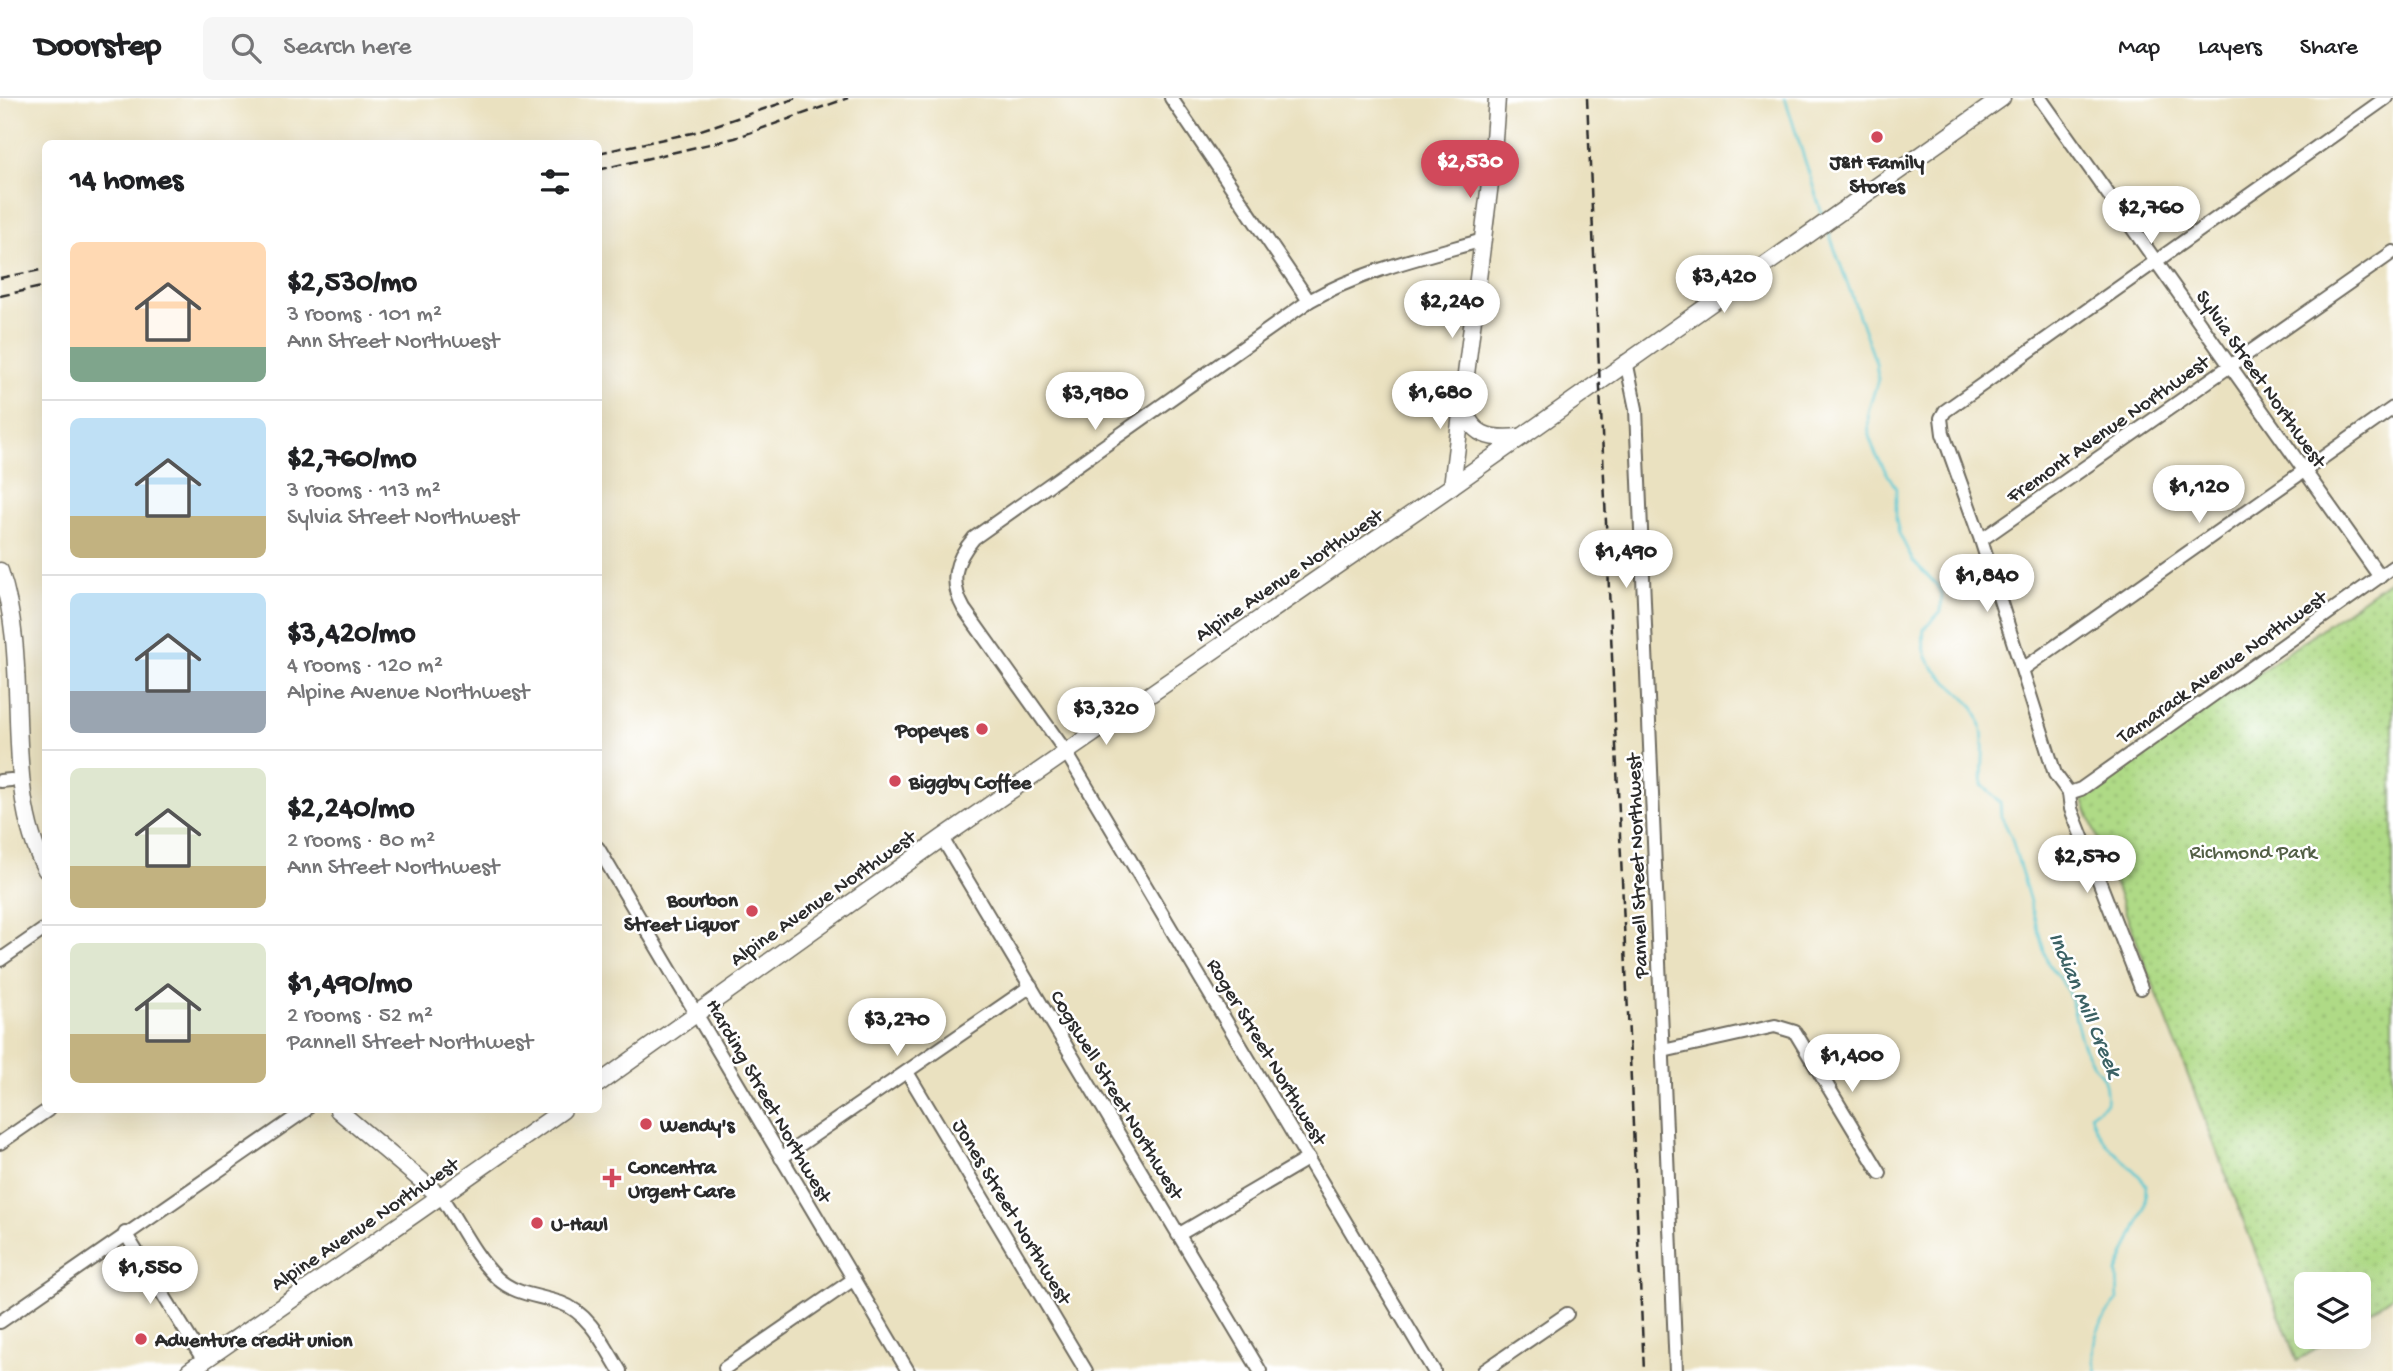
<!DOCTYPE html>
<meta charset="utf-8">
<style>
body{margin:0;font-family:"Gochi Hand",sans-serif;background:#f6f6f6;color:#202124;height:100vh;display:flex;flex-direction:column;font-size:26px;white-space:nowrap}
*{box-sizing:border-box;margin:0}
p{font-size:23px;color:#757577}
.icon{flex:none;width:38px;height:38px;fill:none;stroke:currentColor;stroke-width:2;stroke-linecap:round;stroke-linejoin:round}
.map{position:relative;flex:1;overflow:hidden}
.sheet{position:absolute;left:42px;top:42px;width:560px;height:973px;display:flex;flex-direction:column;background:#fff;border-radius:10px;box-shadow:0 7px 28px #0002}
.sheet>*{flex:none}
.controls{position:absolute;left:2294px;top:1174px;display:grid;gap:14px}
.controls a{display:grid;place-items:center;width:77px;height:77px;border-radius:10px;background:#fff;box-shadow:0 7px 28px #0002;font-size:35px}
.price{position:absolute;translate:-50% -60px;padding:0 16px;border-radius:24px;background:#fff;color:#222;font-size:23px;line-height:46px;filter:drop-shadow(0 2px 4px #0008)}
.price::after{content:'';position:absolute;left:50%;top:42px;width:21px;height:16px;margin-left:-10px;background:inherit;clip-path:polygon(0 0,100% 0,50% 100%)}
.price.on{background:#d1495b;color:#fff}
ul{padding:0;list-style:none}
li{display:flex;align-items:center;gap:21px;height:175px;padding:0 28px}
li+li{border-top:2px solid #e0e0e0}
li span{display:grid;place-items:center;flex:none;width:196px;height:140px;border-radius:10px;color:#555}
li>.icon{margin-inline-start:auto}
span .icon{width:84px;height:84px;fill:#fffc;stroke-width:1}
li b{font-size:30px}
h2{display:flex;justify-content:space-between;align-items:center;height:84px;padding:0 28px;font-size:30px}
header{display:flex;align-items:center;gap:42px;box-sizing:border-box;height:98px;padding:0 35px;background:#fff;border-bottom:2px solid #e0e0e0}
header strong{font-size:33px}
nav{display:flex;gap:38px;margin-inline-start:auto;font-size:24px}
.search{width:490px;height:63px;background:#f6f6f6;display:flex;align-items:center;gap:18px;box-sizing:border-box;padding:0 24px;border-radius:10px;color:#757577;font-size:26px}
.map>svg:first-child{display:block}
.park{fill:url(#park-dots);stroke:#6d8258;stroke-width:2}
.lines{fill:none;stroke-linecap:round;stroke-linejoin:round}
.stream{stroke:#5bc7d1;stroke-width:2.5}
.street-casing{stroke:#6e6b5f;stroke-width:16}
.secondary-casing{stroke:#6e6b5f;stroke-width:19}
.street{stroke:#fff;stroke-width:12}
.secondary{stroke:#fff;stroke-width:16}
.rail{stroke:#2b2b2b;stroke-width:2.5;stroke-dasharray:10 5;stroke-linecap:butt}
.poi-dot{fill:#d1495b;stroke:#fff;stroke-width:2.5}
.labels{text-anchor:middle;stroke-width:5;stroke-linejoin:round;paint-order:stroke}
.poi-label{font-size:21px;font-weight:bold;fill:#2b2b2b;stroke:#fff;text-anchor:start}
.street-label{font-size:21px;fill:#2b2b2b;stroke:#fff}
.park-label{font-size:21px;fill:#536046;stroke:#fff}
.water-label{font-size:23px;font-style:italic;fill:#3c6265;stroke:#fff}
</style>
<header>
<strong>Doorstep</strong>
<div class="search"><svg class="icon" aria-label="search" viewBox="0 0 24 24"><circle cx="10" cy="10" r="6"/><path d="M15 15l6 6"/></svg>Search here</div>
<nav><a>Map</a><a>Layers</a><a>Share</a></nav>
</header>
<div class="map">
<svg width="2393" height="1273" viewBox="0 0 2393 1273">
<defs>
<pattern id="park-dots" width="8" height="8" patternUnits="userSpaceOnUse" patternTransform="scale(1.75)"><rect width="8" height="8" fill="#afda86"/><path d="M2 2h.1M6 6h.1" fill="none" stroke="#97bb74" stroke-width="1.8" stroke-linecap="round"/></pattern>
</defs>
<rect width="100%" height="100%" fill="#fff"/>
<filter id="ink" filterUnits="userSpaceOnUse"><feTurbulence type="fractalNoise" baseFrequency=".0143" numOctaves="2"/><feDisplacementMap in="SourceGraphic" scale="14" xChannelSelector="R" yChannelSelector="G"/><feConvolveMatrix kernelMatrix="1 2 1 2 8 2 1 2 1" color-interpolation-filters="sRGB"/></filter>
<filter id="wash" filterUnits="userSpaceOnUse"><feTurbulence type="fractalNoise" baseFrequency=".00686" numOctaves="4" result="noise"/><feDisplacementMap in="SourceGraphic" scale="28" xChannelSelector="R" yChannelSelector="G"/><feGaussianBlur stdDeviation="1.57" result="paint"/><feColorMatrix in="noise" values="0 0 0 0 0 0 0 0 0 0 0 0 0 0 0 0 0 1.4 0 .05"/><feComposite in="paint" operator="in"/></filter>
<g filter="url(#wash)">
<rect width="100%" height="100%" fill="#eae1c0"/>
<polygon class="park" points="2393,480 2393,1198 2359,1221 2359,1186 2306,1186 2306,1239 2333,1239 2297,1263 2082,700"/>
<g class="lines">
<g class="stream">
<polyline points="1785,0 1823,119"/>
<path d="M1828,132l48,133 2,16 -10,33 1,24 7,19 20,33v31l3,14 14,28 23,23 6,11 -1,16 -17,18c-6,48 35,50 53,85 10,21 5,49 5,71l18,17 1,14 10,20 36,125c5,11 17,21 21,31 8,20 10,49 22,67 11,18 18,19 16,44l-15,11c7,32 36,45 55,70l-1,23 -28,65 1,28c-18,20 -31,44 -21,71"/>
</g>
</g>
</g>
<g filter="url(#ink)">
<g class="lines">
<g class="street-casing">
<g id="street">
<polyline points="1171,0 1309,203"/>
<polyline points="2040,0 2380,479"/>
<polyline points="1626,263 1636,311 1676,1273"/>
<polyline points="1981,442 2393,154"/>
<polyline points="2023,571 2393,310"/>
<polyline points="0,683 11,682"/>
<polyline points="2069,695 2081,691 2393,469"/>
<polyline points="942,740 1260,1273"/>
<polyline points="598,750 908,1273"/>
<polyline points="0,862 46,830"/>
<polyline points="2141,890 2071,711 2069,695 2055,676 1981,442 1943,336 1941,320 1945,313 2386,0"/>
<polyline points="1663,953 1775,928 1795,934 1880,1075"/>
<polyline points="907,974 1086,1273"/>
<polyline points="0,1045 48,1012"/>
<polyline points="781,1060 1031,888"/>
<path d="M442,1100c17,25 32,58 55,80 18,17 41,17 64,25 29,10 44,44 59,68"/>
<polyline points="125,1135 204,1263"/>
<polyline points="1178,1137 1309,1060"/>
<polyline points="0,1224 306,1012"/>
<polyline points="725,1270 854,1181"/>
<path d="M1434,1273l-368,-619 -102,-143c-15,-27 -10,-48 10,-71l335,-237c55,-31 114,-44 174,-61"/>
<polyline points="1484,1273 1567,1216"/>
</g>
</g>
<g class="secondary-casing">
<g id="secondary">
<path d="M1464,306c5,32 27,36 55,33"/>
<polyline points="1452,388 1492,69 1497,0"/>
<path d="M0,473c33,95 0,215 46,299"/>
<polyline points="598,986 942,740 1452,388 2002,0"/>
<polyline points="338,1012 442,1100"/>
<path d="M189,1273c125,-87 250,-173 374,-261"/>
</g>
</g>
<use href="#street" class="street"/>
<use href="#secondary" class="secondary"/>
<g class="rail">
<polyline points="1587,0 1644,1273"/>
<polyline points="598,55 692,35 797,0"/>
<polyline points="598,72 735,40 848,0"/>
<polyline points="0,180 46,171"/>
<polyline points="0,198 46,188"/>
</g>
</g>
</g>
<g class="poi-dot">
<circle cx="1877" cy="39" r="7"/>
<circle cx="982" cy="631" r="7"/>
<circle cx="895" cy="683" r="7"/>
<circle cx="752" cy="813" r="7"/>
<circle cx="646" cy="1026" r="7"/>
<path d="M608.5 1069.5h7v7h7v7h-7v7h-7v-7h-7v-7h7z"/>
<circle cx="537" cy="1125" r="7"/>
<circle cx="141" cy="1241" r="7"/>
</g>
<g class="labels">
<g class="poi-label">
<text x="1877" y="70" text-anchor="middle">J&amp;H Family<tspan x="1877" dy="24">Stores</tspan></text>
<text x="968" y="638" text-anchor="end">Popeyes</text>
<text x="909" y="690">Biggby Coffee</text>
<text x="738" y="808" text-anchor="end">Bourbon<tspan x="738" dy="24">Street Liquor</tspan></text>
<text x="660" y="1033">Wendy's</text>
<text x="628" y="1075">Concentra<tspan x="628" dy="24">Urgent Care</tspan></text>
<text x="551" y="1132">U-Haul</text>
<text x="155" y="1248">Adventure credit union</text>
</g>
<g class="street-label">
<text transform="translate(2262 280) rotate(55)" y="7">Sylvia Street Northwest</text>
<text transform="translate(2107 330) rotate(-35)" y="7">Fremont Avenue Northwest</text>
<text transform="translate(1288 476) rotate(-34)" y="7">Alpine Avenue Northwest</text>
<text transform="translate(2221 568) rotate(-35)" y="7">Tamarack Avenue Northwest</text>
<text transform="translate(1636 768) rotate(-92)" y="7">Pannell Street Northwest</text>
<text transform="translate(822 799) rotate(-35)" y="7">Alpine Avenue Northwest</text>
<text transform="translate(1268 953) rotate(59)" y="7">Roger Street Northwest</text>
<text transform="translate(1118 996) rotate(59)" y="7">Cogswell Street Northwest</text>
<text transform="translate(770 1002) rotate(60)" y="7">Harding Street Northwest</text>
<text transform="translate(1013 1113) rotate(59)" y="7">Jones Street Northwest</text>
<text transform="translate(364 1125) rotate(-34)" y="7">Alpine Avenue Northwest</text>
</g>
<g class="park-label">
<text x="2253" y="760">Richmond Park</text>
</g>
<g class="water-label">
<text transform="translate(2087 906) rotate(67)" y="8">Indian Mill Creek</text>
</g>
</g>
</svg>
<div class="controls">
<a><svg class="icon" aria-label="layers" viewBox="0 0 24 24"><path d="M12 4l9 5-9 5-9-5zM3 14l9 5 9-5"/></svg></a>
</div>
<b class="price on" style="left:1470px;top:102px">$2,530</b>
<b class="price" style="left:2151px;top:148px">$2,760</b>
<b class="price" style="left:1724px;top:217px">$3,420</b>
<b class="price" style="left:1452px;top:242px">$2,240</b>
<b class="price" style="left:1440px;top:333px">$1,680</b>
<b class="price" style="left:1095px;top:334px">$3,980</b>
<b class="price" style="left:2199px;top:427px">$1,120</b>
<b class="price" style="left:1626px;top:492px">$1,490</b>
<b class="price" style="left:1987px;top:516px">$1,840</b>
<b class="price" style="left:1106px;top:649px">$3,320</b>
<b class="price" style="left:2087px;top:797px">$2,570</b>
<b class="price" style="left:897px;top:960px">$3,270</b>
<b class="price" style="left:1852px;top:996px">$1,400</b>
<b class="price" style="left:150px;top:1208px">$1,550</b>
<section class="sheet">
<h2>14 homes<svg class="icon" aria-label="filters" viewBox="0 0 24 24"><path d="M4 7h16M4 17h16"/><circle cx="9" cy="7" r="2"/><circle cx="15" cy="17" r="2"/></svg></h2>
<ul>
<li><span style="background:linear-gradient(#ffd9b3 75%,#7fa58c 0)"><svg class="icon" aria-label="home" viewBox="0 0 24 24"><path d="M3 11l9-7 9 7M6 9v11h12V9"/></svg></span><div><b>$2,530/mo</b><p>3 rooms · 101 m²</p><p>Ann Street Northwest</p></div></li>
<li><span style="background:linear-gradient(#bfe0f5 70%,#c2b280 0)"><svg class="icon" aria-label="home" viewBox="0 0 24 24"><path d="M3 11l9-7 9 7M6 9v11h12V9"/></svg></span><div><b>$2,760/mo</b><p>3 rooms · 113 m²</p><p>Sylvia Street Northwest</p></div></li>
<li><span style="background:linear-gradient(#bfe0f5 70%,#9aa5b1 0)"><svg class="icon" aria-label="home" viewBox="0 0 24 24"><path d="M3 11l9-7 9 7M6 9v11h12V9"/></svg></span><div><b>$3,420/mo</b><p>4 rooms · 120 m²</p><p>Alpine Avenue Northwest</p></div></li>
<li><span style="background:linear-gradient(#dfe7d0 70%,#c2b280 0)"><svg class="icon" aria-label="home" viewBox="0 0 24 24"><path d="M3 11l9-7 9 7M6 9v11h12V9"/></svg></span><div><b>$2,240/mo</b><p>2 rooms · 80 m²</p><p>Ann Street Northwest</p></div></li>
<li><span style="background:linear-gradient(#dfe7d0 65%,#c2b280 0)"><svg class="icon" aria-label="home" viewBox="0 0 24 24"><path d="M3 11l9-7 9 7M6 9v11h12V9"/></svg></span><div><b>$1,490/mo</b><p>2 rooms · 52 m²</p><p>Pannell Street Northwest</p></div></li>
</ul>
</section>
</div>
